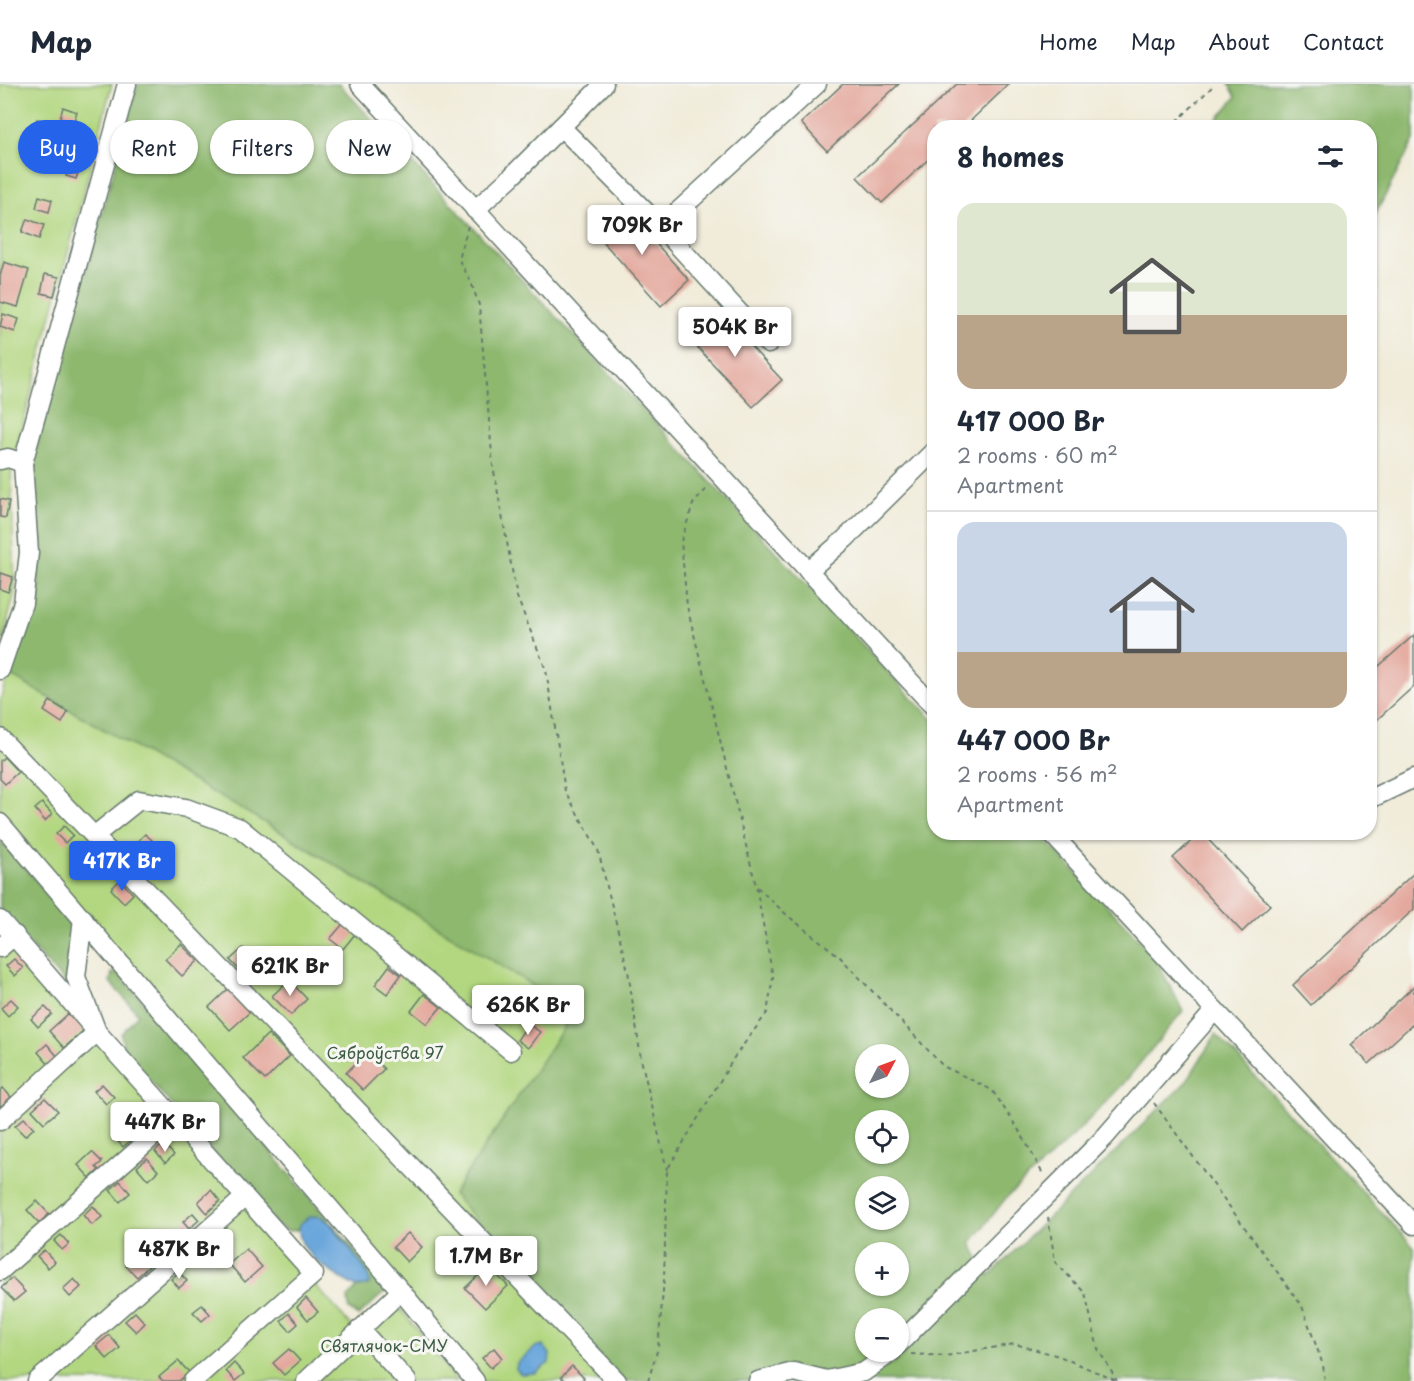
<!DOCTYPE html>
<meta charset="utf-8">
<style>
body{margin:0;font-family:"Playpen Sans",sans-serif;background:#f6f6f7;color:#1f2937;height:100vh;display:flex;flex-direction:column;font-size:22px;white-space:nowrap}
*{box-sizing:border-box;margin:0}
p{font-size:20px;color:#747a83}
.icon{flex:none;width:33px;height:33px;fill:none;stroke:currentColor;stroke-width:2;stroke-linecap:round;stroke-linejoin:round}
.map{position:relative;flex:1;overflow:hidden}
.details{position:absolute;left:927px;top:36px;width:450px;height:720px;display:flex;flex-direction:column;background:#fff;border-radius:24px;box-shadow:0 2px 4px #0004}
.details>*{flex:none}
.hud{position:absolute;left:18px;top:36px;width:570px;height:54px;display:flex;gap:12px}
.needle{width:39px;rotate:49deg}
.tools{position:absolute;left:855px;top:960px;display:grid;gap:12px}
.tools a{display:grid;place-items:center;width:54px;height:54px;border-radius:50%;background:#fff;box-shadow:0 2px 4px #0004;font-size:30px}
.price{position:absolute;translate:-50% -51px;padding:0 14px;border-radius:6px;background:#fff;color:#222;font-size:20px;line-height:39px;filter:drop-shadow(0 2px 3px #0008)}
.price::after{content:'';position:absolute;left:50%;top:36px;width:18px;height:14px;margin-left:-9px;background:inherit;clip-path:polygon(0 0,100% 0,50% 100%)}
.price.on{background:#2563eb;color:#fff}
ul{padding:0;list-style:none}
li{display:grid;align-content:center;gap:12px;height:318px;padding:0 30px}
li+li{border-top:2px solid #e0e1e3}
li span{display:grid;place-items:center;height:186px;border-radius:18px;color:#555}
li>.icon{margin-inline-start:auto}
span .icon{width:108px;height:108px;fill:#fffc;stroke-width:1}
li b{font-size:26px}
h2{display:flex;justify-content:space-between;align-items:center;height:72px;padding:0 30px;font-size:26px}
.chip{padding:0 21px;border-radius:27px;background:#fff;box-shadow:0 2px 4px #0004;font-size:21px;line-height:54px}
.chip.on{background:#2563eb;color:#fff}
header{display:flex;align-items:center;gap:36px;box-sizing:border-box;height:84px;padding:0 30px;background:#fff;border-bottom:2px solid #e0e1e3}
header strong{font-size:28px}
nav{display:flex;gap:33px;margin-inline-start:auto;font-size:21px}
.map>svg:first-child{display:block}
.green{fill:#b2d780;stroke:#688a5a;stroke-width:1.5}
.forest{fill:#8db86e;stroke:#567a51;stroke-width:1.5;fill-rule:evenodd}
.water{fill:#6ca7dc;stroke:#467288;stroke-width:1.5}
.building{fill:#e4a99e}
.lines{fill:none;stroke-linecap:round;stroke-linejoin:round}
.minor-casing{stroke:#687a6e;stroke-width:21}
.path{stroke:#687a6e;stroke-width:2;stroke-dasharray:4.5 4.5;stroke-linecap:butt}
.minor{stroke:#fff;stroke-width:18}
.labels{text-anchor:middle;stroke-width:6;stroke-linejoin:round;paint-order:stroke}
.park-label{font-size:16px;fill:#3c5c43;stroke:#f6f6f2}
</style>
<header>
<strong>Map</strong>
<nav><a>Home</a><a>Map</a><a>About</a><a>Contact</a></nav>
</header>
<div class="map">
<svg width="1414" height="1297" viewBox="0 0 1414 1297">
<rect width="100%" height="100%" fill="#f6f6f2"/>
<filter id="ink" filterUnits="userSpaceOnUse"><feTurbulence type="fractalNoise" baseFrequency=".0167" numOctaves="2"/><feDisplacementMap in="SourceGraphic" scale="12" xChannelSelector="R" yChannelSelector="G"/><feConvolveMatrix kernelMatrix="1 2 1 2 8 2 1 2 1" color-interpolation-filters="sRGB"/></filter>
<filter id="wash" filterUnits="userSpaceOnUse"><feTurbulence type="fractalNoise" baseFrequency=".008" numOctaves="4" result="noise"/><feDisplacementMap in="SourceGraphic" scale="24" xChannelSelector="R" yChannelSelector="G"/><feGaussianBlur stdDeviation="1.35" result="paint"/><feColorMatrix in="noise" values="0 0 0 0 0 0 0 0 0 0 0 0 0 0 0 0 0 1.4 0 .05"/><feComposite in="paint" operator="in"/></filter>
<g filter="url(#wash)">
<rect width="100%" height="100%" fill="#f1ecda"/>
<g class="green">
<polygon points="0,0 112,0 11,386 15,508 0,565"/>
<polygon points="8,590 281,748 575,927 453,1110 624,1297 482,1297 0,731 0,616"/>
<polygon points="0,841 352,1243 391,1213 457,1297 0,1297"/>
</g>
<g class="forest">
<path d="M138,0h201l595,637v111l105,1 116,124 28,54 -59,72 -48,50 -70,65 -35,45 18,33 197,-194 30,-48 198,213v134h-790l-88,-93 -83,-94 122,-183 -294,-179 -273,-158 31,-83 -8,-123zM866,970h32v34h-32zM866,1036h32v34h-32zM866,1102h32v34h-32zM866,1168h32v34h-32zM866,1234h32v34h-32z"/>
<polygon points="1229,0 1414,0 1414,56 1370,141 1370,44 1211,43 1236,13"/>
<polygon points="0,756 76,841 73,877 66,900 0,828"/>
<polygon points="112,889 120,891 386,1203 386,1207 358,1232 349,1225 348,1214 357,1203 362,1203 368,1189 338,1150 300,1140 298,1146 289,1147 277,1141 124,967 121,950 138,930 110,898"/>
</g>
<g class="water">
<path d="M317,1132l6,2 8,6 37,49 2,10 -4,3 -9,1c-20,-10 -65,-36 -57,-63l9,-7z"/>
<polygon points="537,1262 544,1262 550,1270 549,1279 535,1289 521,1290 516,1285 517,1279"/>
</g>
<g id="blocks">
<g class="building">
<polygon points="843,0 899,0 827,67 801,39"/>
<polygon points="957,0 1009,0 963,44 934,44 934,70 882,119 857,93"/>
<polygon points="63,23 77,28 73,39 60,34"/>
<polygon points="37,35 48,39 46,47 42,45 39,53 31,50"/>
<polygon points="51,44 73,50 66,72 45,66"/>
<polygon points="70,80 80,83 76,95 66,92"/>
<polygon points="39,112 52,116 49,128 36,124"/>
<polygon points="623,123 689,196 661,222 595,149"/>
<polygon points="27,135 44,141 39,155 22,148"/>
<polygon points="4,178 29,186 18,223 0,218 0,192"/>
<polygon points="45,190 59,193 54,212 41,209"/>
<polygon points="717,226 782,296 753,323 688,253"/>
<polygon points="3,230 19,235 15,248 0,243"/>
<polygon points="0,415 9,417 6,434 0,433"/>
<polygon points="1,489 13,493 8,508 0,505"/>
<polygon points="1414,551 1414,602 1370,642 1370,590"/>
<polygon points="50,617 68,628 62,639 44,627"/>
<polygon points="4,673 18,688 5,700 0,695 0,677"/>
<polygon points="42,719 52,730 45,737 35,725"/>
<polygon points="64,742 73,751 65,759 56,750"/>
<polygon points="1201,748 1270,821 1242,848 1173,774"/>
<polygon points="145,750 152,756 137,772 130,765"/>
<polygon points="1414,789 1414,825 1311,921 1293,901"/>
<polygon points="120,796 133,810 124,819 111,805"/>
<polygon points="343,840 355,850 343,865 330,855"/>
<polygon points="181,860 198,877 182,892 165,875"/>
<polygon points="243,864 260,882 247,894 230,876"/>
<polygon points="14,875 23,884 15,892 6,882"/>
<polygon points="389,882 401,891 387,910 375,901"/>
<polygon points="289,896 307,915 291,931 272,912"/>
<polygon points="1414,902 1414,939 1369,980 1351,961"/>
<polygon points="228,905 250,928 230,946 209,923"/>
<polygon points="424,910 441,923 427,940 411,927"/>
<polygon points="11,915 18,922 8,932 1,924"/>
<polygon points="45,923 52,930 38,943 31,935"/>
<polygon points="69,929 84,946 64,964 49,947"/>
<polygon points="528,940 540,948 528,964 517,956"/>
<polygon points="268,950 290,972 265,996 243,974"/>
<polygon points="47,960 58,973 49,981 38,968"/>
<polygon points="367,968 384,985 363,1006 346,989"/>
<polygon points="102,1000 114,1013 106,1020 94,1007"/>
<polygon points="3,1004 11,1013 0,1023 0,1007"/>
<polygon points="45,1014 58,1027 44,1039 32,1026"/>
<polygon points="145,1022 154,1032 144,1041 135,1031"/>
<polygon points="24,1034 34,1044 25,1052 15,1042"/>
<polygon points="123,1047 131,1056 123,1063 115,1054"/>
<polygon points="164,1060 174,1071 165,1079 155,1067"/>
<polygon points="92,1068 102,1078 96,1083 99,1086 90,1094 78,1081"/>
<polygon points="147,1074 158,1087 148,1096 137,1083"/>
<polygon points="120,1097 130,1109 120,1118 110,1106"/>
<polygon points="211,1106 220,1117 207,1129 198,1118"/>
<polygon points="37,1117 49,1130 39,1139 27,1126"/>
<polygon points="93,1122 102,1133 92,1141 83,1131"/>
<polygon points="193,1129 199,1136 189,1145 183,1138"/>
<polygon points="408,1149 422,1163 407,1178 393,1163"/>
<polygon points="61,1151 69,1160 62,1166 54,1157"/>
<polygon points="246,1165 262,1183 245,1198 229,1180"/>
<polygon points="44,1166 55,1178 48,1184 37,1172"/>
<polygon points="139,1171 149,1182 137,1193 126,1182"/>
<polygon points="488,1182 508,1202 485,1224 465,1204"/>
<polygon points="179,1188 187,1197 179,1204 171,1195"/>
<polygon points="12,1194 25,1208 14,1217 1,1204"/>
<polygon points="74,1195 81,1203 70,1213 63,1205"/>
<polygon points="306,1214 318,1228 308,1236 297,1223"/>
<polygon points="202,1221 210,1230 202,1237 193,1228"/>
<polygon points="135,1228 145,1239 136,1248 125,1237"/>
<polygon points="289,1229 298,1240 290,1247 281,1237"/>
<polygon points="109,1251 120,1264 107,1275 96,1262"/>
<polygon points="494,1264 502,1274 491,1284 482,1274"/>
<polygon points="289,1265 300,1277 284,1291 273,1279"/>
<polygon points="178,1277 189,1288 179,1297 163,1297 159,1293"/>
<polygon points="234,1279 244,1290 235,1297 226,1287"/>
<polygon points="572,1282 584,1294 581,1297 565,1297 561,1293"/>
</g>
</g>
</g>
<g filter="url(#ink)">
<use href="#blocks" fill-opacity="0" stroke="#687a6e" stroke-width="1.5"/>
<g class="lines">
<g class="minor-casing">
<g id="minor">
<polyline points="360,0 934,623"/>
<polyline points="561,43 661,143 817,0"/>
<polyline points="475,126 511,93 604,0"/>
<polyline points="661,143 768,260"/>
<polyline points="0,376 8,374 23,379"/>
<polyline points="808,487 845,455 934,367"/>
<polyline points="0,586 23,519 29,469 23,379 127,0"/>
<polyline points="0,654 617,1297"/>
<polyline points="1370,715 1414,694"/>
<polyline points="0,739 401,1207 475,1297"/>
<polyline points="1050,748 1414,1141"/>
<polyline points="94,752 139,716 186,724 240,744 511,967"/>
<polyline points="0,836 97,948 314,1190 193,1297"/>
<polyline points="0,864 15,851"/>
<polyline points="0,1037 97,948 76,893 83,834"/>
<polyline points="0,1187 174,1034"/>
<polyline points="360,1245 407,1297"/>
<polyline points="898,1261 1104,1054 1215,926"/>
<polyline points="37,1297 245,1113"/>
<polyline points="306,1297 401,1207"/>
<polyline points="758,1297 794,1288 827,1296 864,1288 892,1268"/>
</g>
</g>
<g class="path">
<polyline points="1170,44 1215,0"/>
<polyline points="468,142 459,176 471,198 479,221 493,382 517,513 546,586 565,707 598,766 628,887 641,975 667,1086"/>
<polyline points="757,803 788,832 839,872 943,982 992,1006 1022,1051 1044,1092"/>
<polyline points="1154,1019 1302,1222 1323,1281 1325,1297"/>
<polyline points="1048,1133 1055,1178 1085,1209 1098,1265 1117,1297"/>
<polyline points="911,1270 945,1272 1015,1260 1059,1272 1117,1297"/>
<polyline points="648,1297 658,1264 664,1195 667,1086 735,972 767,929 773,893 756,802 687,522 681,457 693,420 709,402"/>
</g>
<use href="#minor" class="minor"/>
</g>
</g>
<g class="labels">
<g class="park-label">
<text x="385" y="975">Сяброўства 97</text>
<text x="384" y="1268">Святлячок-СМУ</text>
</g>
</g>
</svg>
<div class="tools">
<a><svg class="needle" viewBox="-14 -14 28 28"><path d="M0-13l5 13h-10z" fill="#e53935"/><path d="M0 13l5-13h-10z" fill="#747a83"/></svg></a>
<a><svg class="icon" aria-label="locate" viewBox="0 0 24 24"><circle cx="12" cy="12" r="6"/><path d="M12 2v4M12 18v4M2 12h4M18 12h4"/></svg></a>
<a><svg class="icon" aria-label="layers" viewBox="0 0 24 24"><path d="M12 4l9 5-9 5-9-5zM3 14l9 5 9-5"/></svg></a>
<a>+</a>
<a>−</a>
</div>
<b class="price" style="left:642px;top:172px">709K Br</b>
<b class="price" style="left:735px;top:274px">504K Br</b>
<b class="price on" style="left:122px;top:808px">417K Br</b>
<b class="price" style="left:290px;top:913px">621K Br</b>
<b class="price" style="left:528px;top:952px">626K Br</b>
<b class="price" style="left:165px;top:1069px">447K Br</b>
<b class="price" style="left:179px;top:1196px">487K Br</b>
<b class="price" style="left:486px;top:1203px">1.7M Br</b>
<div class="hud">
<a class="chip on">Buy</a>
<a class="chip">Rent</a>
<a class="chip">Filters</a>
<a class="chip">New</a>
</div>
<section class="details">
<h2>8 homes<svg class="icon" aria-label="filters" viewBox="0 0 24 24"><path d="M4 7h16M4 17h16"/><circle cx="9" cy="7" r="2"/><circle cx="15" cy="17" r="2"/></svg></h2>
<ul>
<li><span style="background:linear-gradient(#dfe7d0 60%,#b9a48a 0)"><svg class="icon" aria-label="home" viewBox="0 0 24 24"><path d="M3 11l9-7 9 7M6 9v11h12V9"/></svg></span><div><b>417 000 Br</b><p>2 rooms · 60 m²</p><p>Apartment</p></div></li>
<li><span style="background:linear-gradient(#c9d6e8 70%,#b9a48a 0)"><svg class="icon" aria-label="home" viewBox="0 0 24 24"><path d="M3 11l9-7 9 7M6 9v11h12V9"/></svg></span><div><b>447 000 Br</b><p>2 rooms · 56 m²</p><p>Apartment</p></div></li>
</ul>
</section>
</div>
